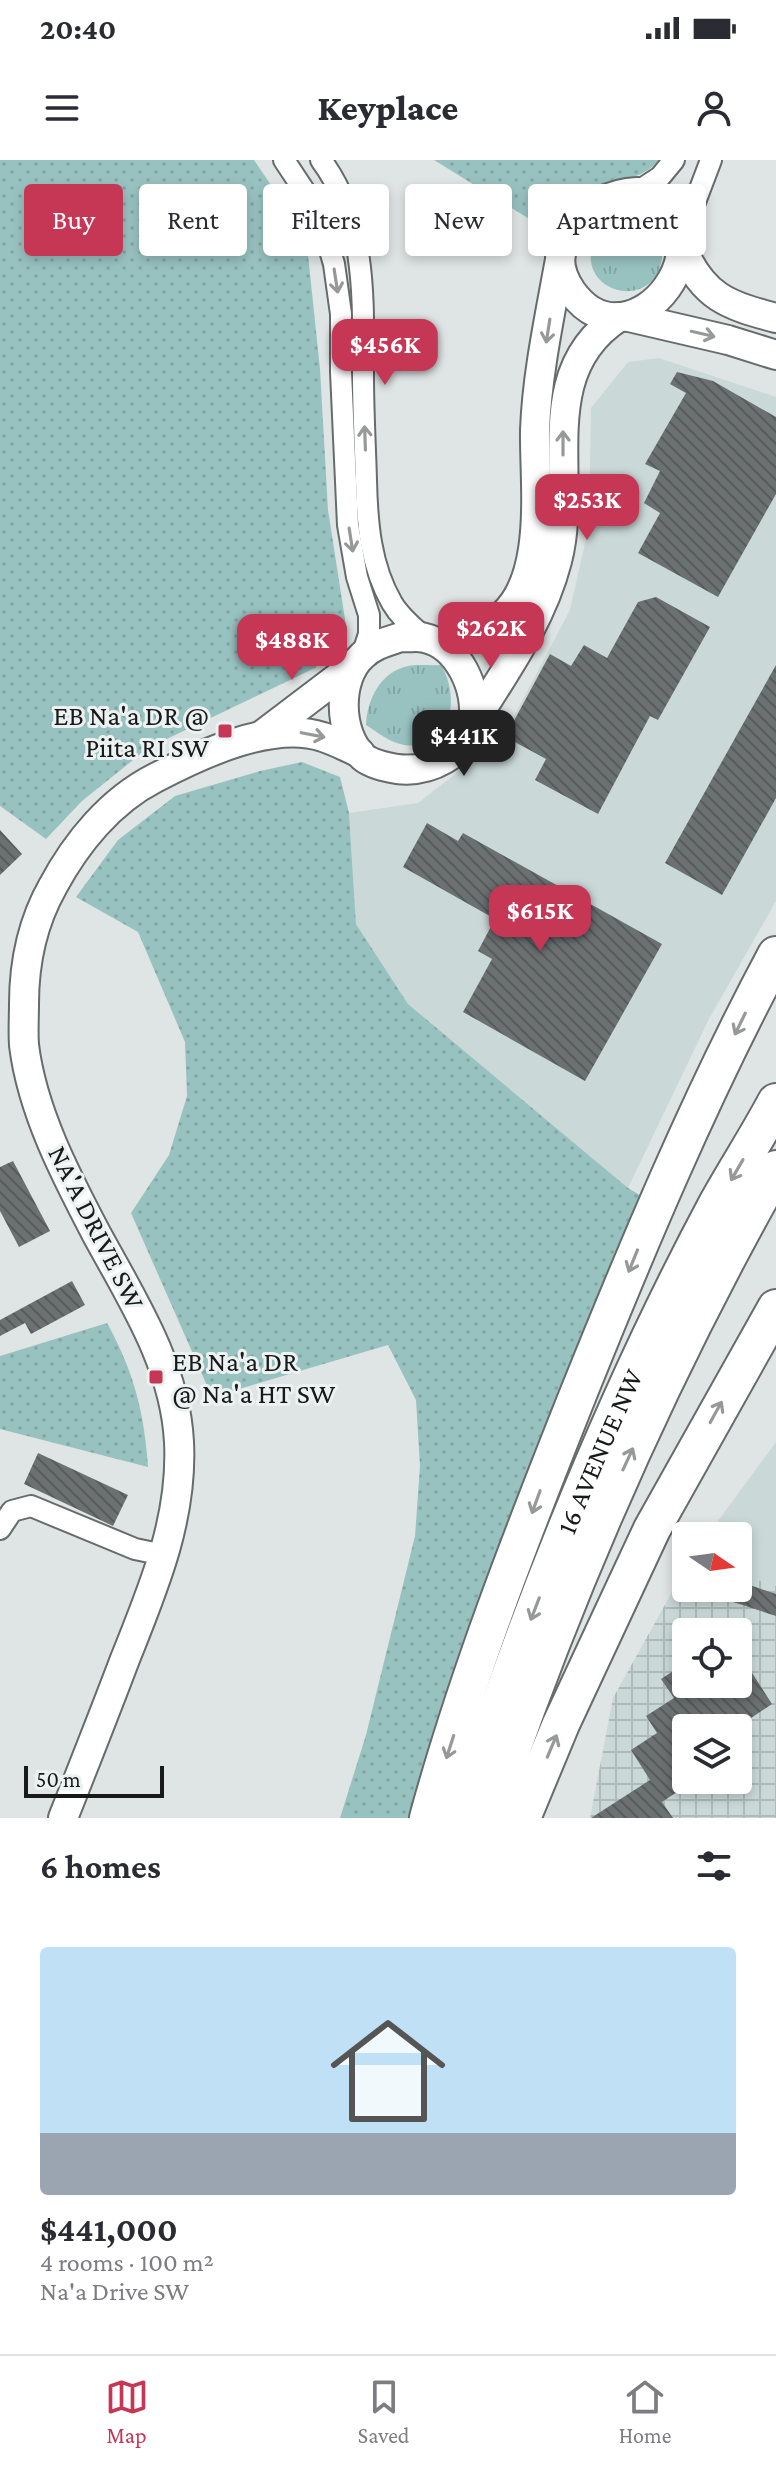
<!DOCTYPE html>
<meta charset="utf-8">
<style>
body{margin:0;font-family:"Crimson Pro",serif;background:#f7f7f7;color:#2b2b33;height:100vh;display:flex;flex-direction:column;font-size:30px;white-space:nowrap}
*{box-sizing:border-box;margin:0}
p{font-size:26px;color:#7c7c81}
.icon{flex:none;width:44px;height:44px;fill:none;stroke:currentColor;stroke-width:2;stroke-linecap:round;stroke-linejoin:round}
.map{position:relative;height:1658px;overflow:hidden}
.sheet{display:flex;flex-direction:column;background:#fff;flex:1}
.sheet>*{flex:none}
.banner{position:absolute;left:24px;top:24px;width:728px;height:72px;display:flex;gap:16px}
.needle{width:52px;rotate:103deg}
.controls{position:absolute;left:672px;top:1362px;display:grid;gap:16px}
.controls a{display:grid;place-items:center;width:80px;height:80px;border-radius:8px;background:#fff;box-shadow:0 4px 12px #0003;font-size:40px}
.scale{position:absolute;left:24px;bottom:20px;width:140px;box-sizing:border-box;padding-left:8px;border:4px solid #181a1a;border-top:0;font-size:22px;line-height:28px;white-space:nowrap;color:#181a1a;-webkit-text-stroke:6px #ecf2f1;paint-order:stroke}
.price{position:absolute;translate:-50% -68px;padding:0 18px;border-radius:16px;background:#c63655;color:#fff;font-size:26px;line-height:52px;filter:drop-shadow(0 2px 4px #0008)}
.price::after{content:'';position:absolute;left:50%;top:48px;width:24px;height:18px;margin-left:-12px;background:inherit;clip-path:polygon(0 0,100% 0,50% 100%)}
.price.active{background:#222;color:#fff}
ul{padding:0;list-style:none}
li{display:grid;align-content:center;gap:16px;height:424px;padding:0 40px}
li+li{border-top:2px solid #e1e1e2}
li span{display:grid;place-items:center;height:248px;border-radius:8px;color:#555}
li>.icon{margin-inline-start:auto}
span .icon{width:144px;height:144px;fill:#fffc;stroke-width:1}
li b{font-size:34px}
h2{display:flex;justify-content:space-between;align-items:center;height:96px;padding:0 40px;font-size:34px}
.pill{padding:0 28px;border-radius:8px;background:#fff;box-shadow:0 4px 12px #0003;font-size:28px;line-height:72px}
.pill.active{background:#c63655;color:#fff}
.status{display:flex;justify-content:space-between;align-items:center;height:56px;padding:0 40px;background:#fff;direction:ltr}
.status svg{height:22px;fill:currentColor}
header{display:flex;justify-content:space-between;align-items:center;height:104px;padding:0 40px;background:#fff;font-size:36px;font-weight:800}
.menu{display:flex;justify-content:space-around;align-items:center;height:112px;border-top:2px solid #e1e1e2;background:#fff;font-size:22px;color:#7c7c81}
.menu a{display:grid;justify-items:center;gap:4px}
.menu .active{color:#c63655}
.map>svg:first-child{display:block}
.built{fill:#cad9d8}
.industrial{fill:url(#industrial-grid);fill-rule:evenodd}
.grass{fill:url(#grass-tufts)}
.park{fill:url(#park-dots)}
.building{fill:url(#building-back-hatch)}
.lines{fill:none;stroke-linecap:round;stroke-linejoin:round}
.street-casing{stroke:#666b6b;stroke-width:24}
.secondary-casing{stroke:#666b6b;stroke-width:32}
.highway-casing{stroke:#666b6b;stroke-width:40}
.street{stroke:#fff;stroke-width:20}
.secondary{stroke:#fff;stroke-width:28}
.highway{stroke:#fff;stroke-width:36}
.oneway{stroke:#979898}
.poi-dot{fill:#c63655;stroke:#ecf2f1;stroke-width:3}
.labels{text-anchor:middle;stroke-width:6;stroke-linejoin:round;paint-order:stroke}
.poi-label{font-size:28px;fill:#181a1a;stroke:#ecf2f1;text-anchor:end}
.street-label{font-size:28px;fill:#181a1a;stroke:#ecf2f1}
</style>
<div class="status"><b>20:40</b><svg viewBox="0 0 49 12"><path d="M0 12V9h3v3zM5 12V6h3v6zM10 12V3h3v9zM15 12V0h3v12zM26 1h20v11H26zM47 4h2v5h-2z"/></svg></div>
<header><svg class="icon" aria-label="menu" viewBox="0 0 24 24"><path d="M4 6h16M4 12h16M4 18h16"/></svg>Keyplace<svg class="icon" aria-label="person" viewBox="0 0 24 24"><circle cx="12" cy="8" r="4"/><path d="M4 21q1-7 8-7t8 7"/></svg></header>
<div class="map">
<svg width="776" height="1658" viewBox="0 0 776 1658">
<defs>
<pattern id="industrial-grid" width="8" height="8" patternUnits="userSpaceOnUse" patternTransform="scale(2)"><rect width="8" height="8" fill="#cad9d8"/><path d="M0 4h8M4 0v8" fill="none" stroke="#adbab9"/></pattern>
<pattern id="grass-tufts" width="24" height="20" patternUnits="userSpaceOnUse" patternTransform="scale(2)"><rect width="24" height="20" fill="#98c2c0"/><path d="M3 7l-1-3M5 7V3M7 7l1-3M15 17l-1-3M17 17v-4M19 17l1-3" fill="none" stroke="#82a6a4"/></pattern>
<pattern id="park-dots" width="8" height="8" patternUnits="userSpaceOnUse" patternTransform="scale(2)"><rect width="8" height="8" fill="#98c2c0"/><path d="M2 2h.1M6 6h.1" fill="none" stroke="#82a6a4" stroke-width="1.8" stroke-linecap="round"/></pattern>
<pattern id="building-back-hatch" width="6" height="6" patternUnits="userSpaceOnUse" patternTransform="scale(2)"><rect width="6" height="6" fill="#6b7070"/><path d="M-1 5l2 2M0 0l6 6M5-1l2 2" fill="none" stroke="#575b5b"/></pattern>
</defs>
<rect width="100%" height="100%" fill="#dfe5e4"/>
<g class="built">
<polygon points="659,198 776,237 776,741 709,859 628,1028 408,844 356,764 349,653 418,643 503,577 570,450 589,365 591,248 628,202"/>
<polygon points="776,1282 776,1426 738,1413 738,1376 707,1376"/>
</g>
<path class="industrial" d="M686,1407v21h52v-15l38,13v232h-186l23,-120zM686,1472h52v52h-52zM686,1568h52v52h-52z"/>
<g class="grass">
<path d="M646,53c12,11 19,29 16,45 -8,54 -82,36 -70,-11 2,-10 8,-19 18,-24 10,-5 24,-7 36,-10z"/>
<path d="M441,505c20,33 11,87 -37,80 -13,-2 -27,-13 -38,-20 1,-25 14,-53 42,-59 10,-2 23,0 33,-1z"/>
</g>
<g class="park">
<polygon points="0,0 254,0 294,59 308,95 320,209 328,350 347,472 315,508 148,588 82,641 46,679 0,646"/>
<path d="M434,0h225c-24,28 -58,16 -82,35 -11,8 -20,25 -28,36z"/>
<polygon points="302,602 340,617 349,653 356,764 408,844 628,1028 643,1037 415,1658 340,1658 366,1575 415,1376 420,1306 416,1240 388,1185 212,1237 131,1053 169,995 187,936 185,882 138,772 76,737 118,680 175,636 260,611"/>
<path d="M107,1163c27,49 37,89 41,144l-148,-38v-73z"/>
</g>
<g class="building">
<polygon points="677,212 713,221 776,257 776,334 718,437 638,393 660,353 644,343 660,311 645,304 686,233 670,224"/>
<polygon points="656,437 710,467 658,560 650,556 598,654 535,620 546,599 513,581 509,570 550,494 571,506 584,485 607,498 638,442"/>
<polygon points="776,505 776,638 722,735 665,703"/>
<polygon points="427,663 458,681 463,673 662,784 585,921 463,852 492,799 478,791 495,759 403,707"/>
<polygon points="0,670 22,694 0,715"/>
<polygon points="13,1001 50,1071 19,1087 0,1051 0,1007"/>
<polygon points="72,1121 85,1145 31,1174 25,1163 0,1176 0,1160"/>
<polygon points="38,1293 128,1335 113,1366 24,1324"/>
<polygon points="738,1421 776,1434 776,1456 700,1431 700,1428 738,1428"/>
<polygon points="738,1491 772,1544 736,1568 686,1568 686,1626 662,1642 673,1658 591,1658 650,1620 631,1590 657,1573 646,1556 674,1538 661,1519 686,1503 686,1524 738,1524"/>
</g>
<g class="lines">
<g class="street-casing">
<g id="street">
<polyline points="284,0 319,53 334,104 341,154 341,212 348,365 357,417 369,455 369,474 362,496"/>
<path d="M321,0c47,63 42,143 42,216 0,35 2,69 3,104 1,42 4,85 26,123 8,14 21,24 33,35"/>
<polyline points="637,32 660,17 674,0"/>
<polyline points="681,79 711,0"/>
<polyline points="0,1369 12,1351 31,1346 135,1389 164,1395"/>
</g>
</g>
<g class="secondary-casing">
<g id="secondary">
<path d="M637,32c106,39 -5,183 -65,100 -35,-49 15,-98 65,-100z"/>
<path d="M682,88c21,49 45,57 94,70"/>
<polyline points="629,157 728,180 776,195"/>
<path d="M401,477c7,1 17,-1 24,1 33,7 54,52 48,83 -7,34 -44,52 -76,48 -11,-2 -26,-5 -34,-12 -25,-24 -26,-78 -1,-101 11,-11 24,-14 39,-19z"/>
<path d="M441,484c21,-7 43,-12 60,-27 47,-39 33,-134 34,-187 2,-57 16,-120 26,-176"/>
<path d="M473,563c32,-51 69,-103 84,-162 22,-82 -25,-188 62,-244"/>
<polyline points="262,575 353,506"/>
<path d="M63,1658c21,-53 42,-106 62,-159 28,-70 58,-140 54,-217 -4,-77 -46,-141 -82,-207 -31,-59 -65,-124 -73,-190 -1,-14 0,-28 0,-41 0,-42 8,-81 29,-118 23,-43 57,-85 102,-108 44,-23 117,-58 168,-41 13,4 25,11 37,16"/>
</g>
</g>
<g class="highway-casing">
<g id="highway">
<path d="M428,1658c39,-142 93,-280 147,-416 61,-152 124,-303 201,-447"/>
<path id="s1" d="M461,1658c69,-211 152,-420 257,-616 19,-34 40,-66 58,-100"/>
<path d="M488,1658c76,-225 171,-442 288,-649"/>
<polyline points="522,1658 561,1564 652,1369 776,1148"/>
</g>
</g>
<use href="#street" class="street"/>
<use href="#secondary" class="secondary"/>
<use href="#highway" class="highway"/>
</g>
<defs><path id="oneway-shaft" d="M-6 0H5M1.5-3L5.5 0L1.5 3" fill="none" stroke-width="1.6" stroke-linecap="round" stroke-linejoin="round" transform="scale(2)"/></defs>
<g class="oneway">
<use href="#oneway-shaft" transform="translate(336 121) rotate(81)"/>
<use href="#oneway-shaft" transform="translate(548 171) rotate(99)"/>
<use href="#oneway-shaft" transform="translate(703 174) rotate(13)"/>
<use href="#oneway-shaft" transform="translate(365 278) rotate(-92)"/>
<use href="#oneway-shaft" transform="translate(563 283) rotate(-90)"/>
<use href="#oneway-shaft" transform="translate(351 380) rotate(81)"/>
<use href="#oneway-shaft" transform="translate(313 575) rotate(11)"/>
<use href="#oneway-shaft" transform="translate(740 864) rotate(116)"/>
<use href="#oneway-shaft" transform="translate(737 1010) rotate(120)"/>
<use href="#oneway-shaft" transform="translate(633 1101) rotate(112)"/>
<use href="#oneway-shaft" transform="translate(716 1252) rotate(-61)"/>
<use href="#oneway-shaft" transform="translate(628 1299) rotate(-65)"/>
<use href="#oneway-shaft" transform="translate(536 1342) rotate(110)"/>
<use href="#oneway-shaft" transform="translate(535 1449) rotate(111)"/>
<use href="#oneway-shaft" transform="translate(552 1586) rotate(-67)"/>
<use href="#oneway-shaft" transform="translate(450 1587) rotate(108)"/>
</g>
<g class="poi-dot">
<rect x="217" y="563" width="16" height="16" rx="4"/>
<rect x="148" y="1209" width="16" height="16" rx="4"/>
</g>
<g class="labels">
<g class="poi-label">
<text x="209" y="565">EB Na'a DR @<tspan x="209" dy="32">Piita RI SW</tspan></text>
<text x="172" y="1211" text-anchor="start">EB Na'a DR<tspan x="172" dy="32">@ Na'a HT SW</tspan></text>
</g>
<g class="street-label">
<text transform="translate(97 1067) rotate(63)" y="10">NA'A DRIVE SW</text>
<text dy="10" stroke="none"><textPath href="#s1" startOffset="392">16 AVENUE NW</textPath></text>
</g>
</g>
</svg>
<div class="controls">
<a><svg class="needle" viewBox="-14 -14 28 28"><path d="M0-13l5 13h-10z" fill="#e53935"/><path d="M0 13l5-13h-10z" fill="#7c7c81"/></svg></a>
<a><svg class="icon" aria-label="locate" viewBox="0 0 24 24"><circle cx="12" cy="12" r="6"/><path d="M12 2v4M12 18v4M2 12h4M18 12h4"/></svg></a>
<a><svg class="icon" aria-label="layers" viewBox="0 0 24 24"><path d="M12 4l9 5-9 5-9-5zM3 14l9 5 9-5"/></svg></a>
</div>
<div class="scale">50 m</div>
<b class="price" style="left:385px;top:227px">$456K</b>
<b class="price" style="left:587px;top:382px">$253K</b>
<b class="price" style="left:491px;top:510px">$262K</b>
<b class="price" style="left:292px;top:522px">$488K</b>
<b class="price active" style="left:464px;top:618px">$441K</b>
<b class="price" style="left:540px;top:793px">$615K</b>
<div class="banner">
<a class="pill active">Buy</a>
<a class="pill">Rent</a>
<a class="pill">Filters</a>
<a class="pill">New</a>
<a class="pill">Apartment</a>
</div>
</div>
<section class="sheet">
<h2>6 homes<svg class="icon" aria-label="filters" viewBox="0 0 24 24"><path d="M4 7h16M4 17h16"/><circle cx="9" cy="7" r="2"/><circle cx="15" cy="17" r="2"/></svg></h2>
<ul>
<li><span style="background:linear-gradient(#bfe0f5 75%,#9aa5b1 0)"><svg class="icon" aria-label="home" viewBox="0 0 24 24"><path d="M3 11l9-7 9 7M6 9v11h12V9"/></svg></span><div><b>$441,000</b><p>4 rooms · 100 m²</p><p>Na'a Drive SW</p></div></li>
</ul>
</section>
<nav class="menu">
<a class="active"><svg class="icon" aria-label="map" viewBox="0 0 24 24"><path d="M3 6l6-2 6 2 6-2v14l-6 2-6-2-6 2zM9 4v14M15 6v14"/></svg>Map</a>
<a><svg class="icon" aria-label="saved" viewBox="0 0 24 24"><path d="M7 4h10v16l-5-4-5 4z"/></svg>Saved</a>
<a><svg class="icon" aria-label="home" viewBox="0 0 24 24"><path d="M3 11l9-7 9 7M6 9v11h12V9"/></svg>Home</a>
</nav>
